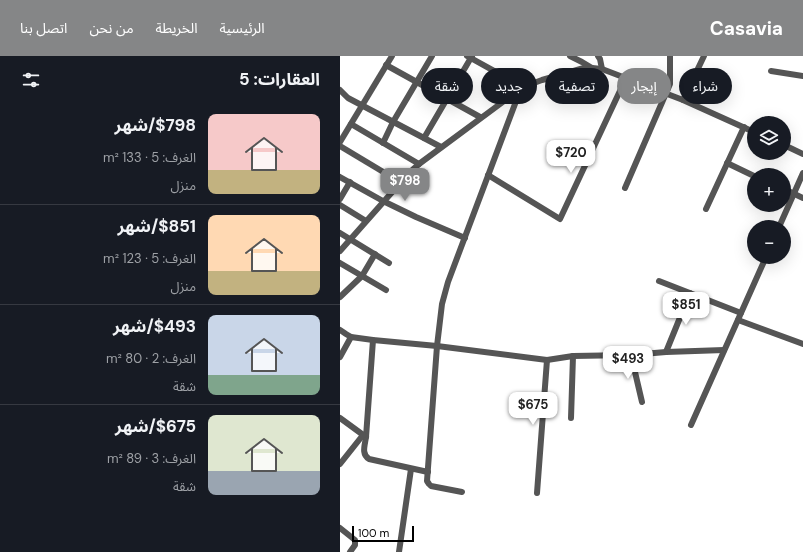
<!DOCTYPE html>
<html lang="ar">
<meta charset="utf-8">
<style>
body{margin:0;font-family:"DM Sans","Noto Sans Arabic",sans-serif;background:#20242c;color:#f1f3f6;direction:rtl;height:100vh;display:flex;flex-direction:column;font-size:15px;white-space:nowrap}
*{box-sizing:border-box;margin:0}
p{font-size:13px;color:#9ea1a6}
.icon{flex:none;width:22px;height:22px;fill:none;stroke:currentColor;stroke-width:2;stroke-linecap:round;stroke-linejoin:round}
.map{position:relative;flex:1;overflow:hidden;direction:ltr}
.panel{display:flex;flex-direction:column;background:#171b24;width:340px}
.panel>*{flex:none}
.guide{position:absolute;left:12px;top:12px;width:380px;height:36px;direction:rtl;display:flex;gap:8px}
.controls{position:absolute;left:407px;top:60px;display:grid;gap:8px}
.controls a{display:grid;place-items:center;width:44px;height:44px;border-radius:50%;background:#171b24;box-shadow:0 4px 16px #0002;font-size:20px}
.scale{position:absolute;left:12px;bottom:10px;width:62px;box-sizing:border-box;padding-left:4px;border:2px solid #000;border-top:0;font-size:11px;line-height:14px;white-space:nowrap;color:#000;-webkit-text-stroke:3px #fff;paint-order:stroke}
.price{position:absolute;translate:-50% -34px;padding:0 9px;border-radius:8px;background:#fff;color:#222;font-size:13px;line-height:26px;filter:drop-shadow(0 1px 2px #0008)}
.price::after{content:'';position:absolute;left:50%;top:24px;width:12px;height:9px;margin-left:-6px;background:inherit;clip-path:polygon(0 0,100% 0,50% 100%)}
.price.selected{background:#858687;color:#fff}
ul{padding:0;list-style:none}
li{display:flex;align-items:center;gap:12px;height:100px;padding:0 20px}
li+li{border-top:1px solid #363941}
li span{display:grid;place-items:center;flex:none;width:112px;height:80px;border-radius:8px;color:#555}
li>.icon{margin-inline-start:auto}
span .icon{width:48px;height:48px;fill:#fffc;stroke-width:1}
li b{font-size:17px}
h2{display:flex;justify-content:space-between;align-items:center;height:48px;padding:0 20px;font-size:17px}
.pill{padding:0 14px;border-radius:18px;background:#171b24;box-shadow:0 4px 16px #0002;font-size:14px;line-height:36px}
.pill.selected{background:#858687;color:#fff}
header{display:flex;align-items:center;gap:24px;box-sizing:border-box;height:56px;padding:0 20px;background:#858687;color:#fff}
header strong{font-size:19px}
nav{display:flex;gap:22px;margin-inline-start:auto;font-size:14px}
main{display:flex;flex:1;min-height:0}
.map>svg:first-child{display:block}
.lines{fill:none;stroke-linecap:round;stroke-linejoin:round}
.minor{stroke:#555;stroke-width:6}
</style>
<header>
<strong>Casavia</strong>
<nav><a>الرئيسية</a><a>الخريطة</a><a>من نحن</a><a>اتصل بنا</a></nav>
</header>
<main>
<div class="map">
<svg width="463" height="496" viewBox="0 0 463 496">
<rect width="100%" height="100%" fill="#fff"/>
<g class="lines">
<g class="minor">
<polyline points="230,0 242,6 252,12"/>
<polyline points="258,0 260,3 262,13"/>
<polyline points="46,9 140,61"/>
<polyline points="431,15 463,20"/>
<polyline points="0,34 8,42 101,91"/>
<polyline points="343,44 364,0"/>
<polyline points="11,68 79,108"/>
<polyline points="84,82 132,0"/>
<polyline points="0,86 52,0"/>
<polyline points="43,87 53,66 92,0"/>
<polyline points="444,89 463,98"/>
<polyline points="0,90 60,126"/>
<polyline points="387,107 414,120"/>
<polyline points="148,119 220,163 286,22"/>
<polyline points="0,121 43,145 76,161 125,182"/>
<polyline points="285,132 330,28 330,0"/>
<polyline points="444,133 463,142"/>
<polyline points="0,143 10,126"/>
<polyline points="0,149 26,165"/>
<polyline points="366,153 404,71"/>
<polyline points="439,171 463,117"/>
<polyline points="0,177 49,207"/>
<polyline points="0,195 69,117 79,108 183,31 202,24 244,12 252,12 262,13 343,44 414,76"/>
<polyline points="0,207 46,234"/>
<polyline points="319,225 401,257"/>
<polyline points="0,241 22,220 35,198"/>
<polyline points="398,264 463,288"/>
<polyline points="0,274 6,278 11,281 33,284 97,290 207,304 233,300 291,299 326,296 384,294"/>
<path d="M33,284l-7,97c-1,8 -5,17 3,22l59,13"/>
<polyline points="326,296 350,237"/>
<polyline points="291,299 302,346"/>
<polyline points="0,301 11,281"/>
<polyline points="0,362 26,381"/>
<polyline points="231,362 233,300"/>
<polyline points="351,369 426,201"/>
<polyline points="0,408 23,379"/>
<polyline points="122,436 91,430 89,428 87,425 97,290 102,248 108,226 178,40 183,31 127,0"/>
<polyline points="197,437 207,304"/>
<polyline points="0,472 15,484 15,489 10,496"/>
<polyline points="59,496 71,413"/>
</g>
</g>
</svg>
<div class="controls">
<a><svg class="icon" aria-label="layers" viewBox="0 0 24 24"><path d="M12 4l9 5-9 5-9-5zM3 14l9 5 9-5"/></svg></a>
<a>+</a>
<a>−</a>
</div>
<div class="scale">100 m</div>
<b class="price" style="left:231px;top:118px">$720</b>
<b class="price selected" style="left:65px;top:146px">$798</b>
<b class="price" style="left:346px;top:270px">$851</b>
<b class="price" style="left:288px;top:324px">$493</b>
<b class="price" style="left:193px;top:370px">$675</b>
<div class="guide">
<a class="pill">شراء</a>
<a class="pill selected">إيجار</a>
<a class="pill">تصفية</a>
<a class="pill">جديد</a>
<a class="pill">شقة</a>
</div>
</div>
<section class="panel">
<h2>العقارات: 5<svg class="icon" aria-label="filters" viewBox="0 0 24 24"><path d="M4 7h16M4 17h16"/><circle cx="9" cy="7" r="2"/><circle cx="15" cy="17" r="2"/></svg></h2>
<ul>
<li><span style="background:linear-gradient(#f6c9c9 70%,#c2b280 0)"><svg class="icon" aria-label="home" viewBox="0 0 24 24"><path d="M3 11l9-7 9 7M6 9v11h12V9"/></svg></span><div><b>$798/شهر</b><p>الغرف: 5 · 133 m²</p><p>منزل</p></div></li>
<li><span style="background:linear-gradient(#ffd9b3 70%,#c2b280 0)"><svg class="icon" aria-label="home" viewBox="0 0 24 24"><path d="M3 11l9-7 9 7M6 9v11h12V9"/></svg></span><div><b>$851/شهر</b><p>الغرف: 5 · 123 m²</p><p>منزل</p></div></li>
<li><span style="background:linear-gradient(#c9d6e8 75%,#7fa58c 0)"><svg class="icon" aria-label="home" viewBox="0 0 24 24"><path d="M3 11l9-7 9 7M6 9v11h12V9"/></svg></span><div><b>$493/شهر</b><p>الغرف: 2 · 80 m²</p><p>شقة</p></div></li>
<li><span style="background:linear-gradient(#dfe7d0 70%,#9aa5b1 0)"><svg class="icon" aria-label="home" viewBox="0 0 24 24"><path d="M3 11l9-7 9 7M6 9v11h12V9"/></svg></span><div><b>$675/شهر</b><p>الغرف: 3 · 89 m²</p><p>شقة</p></div></li>
</ul>
</section>
</main>
